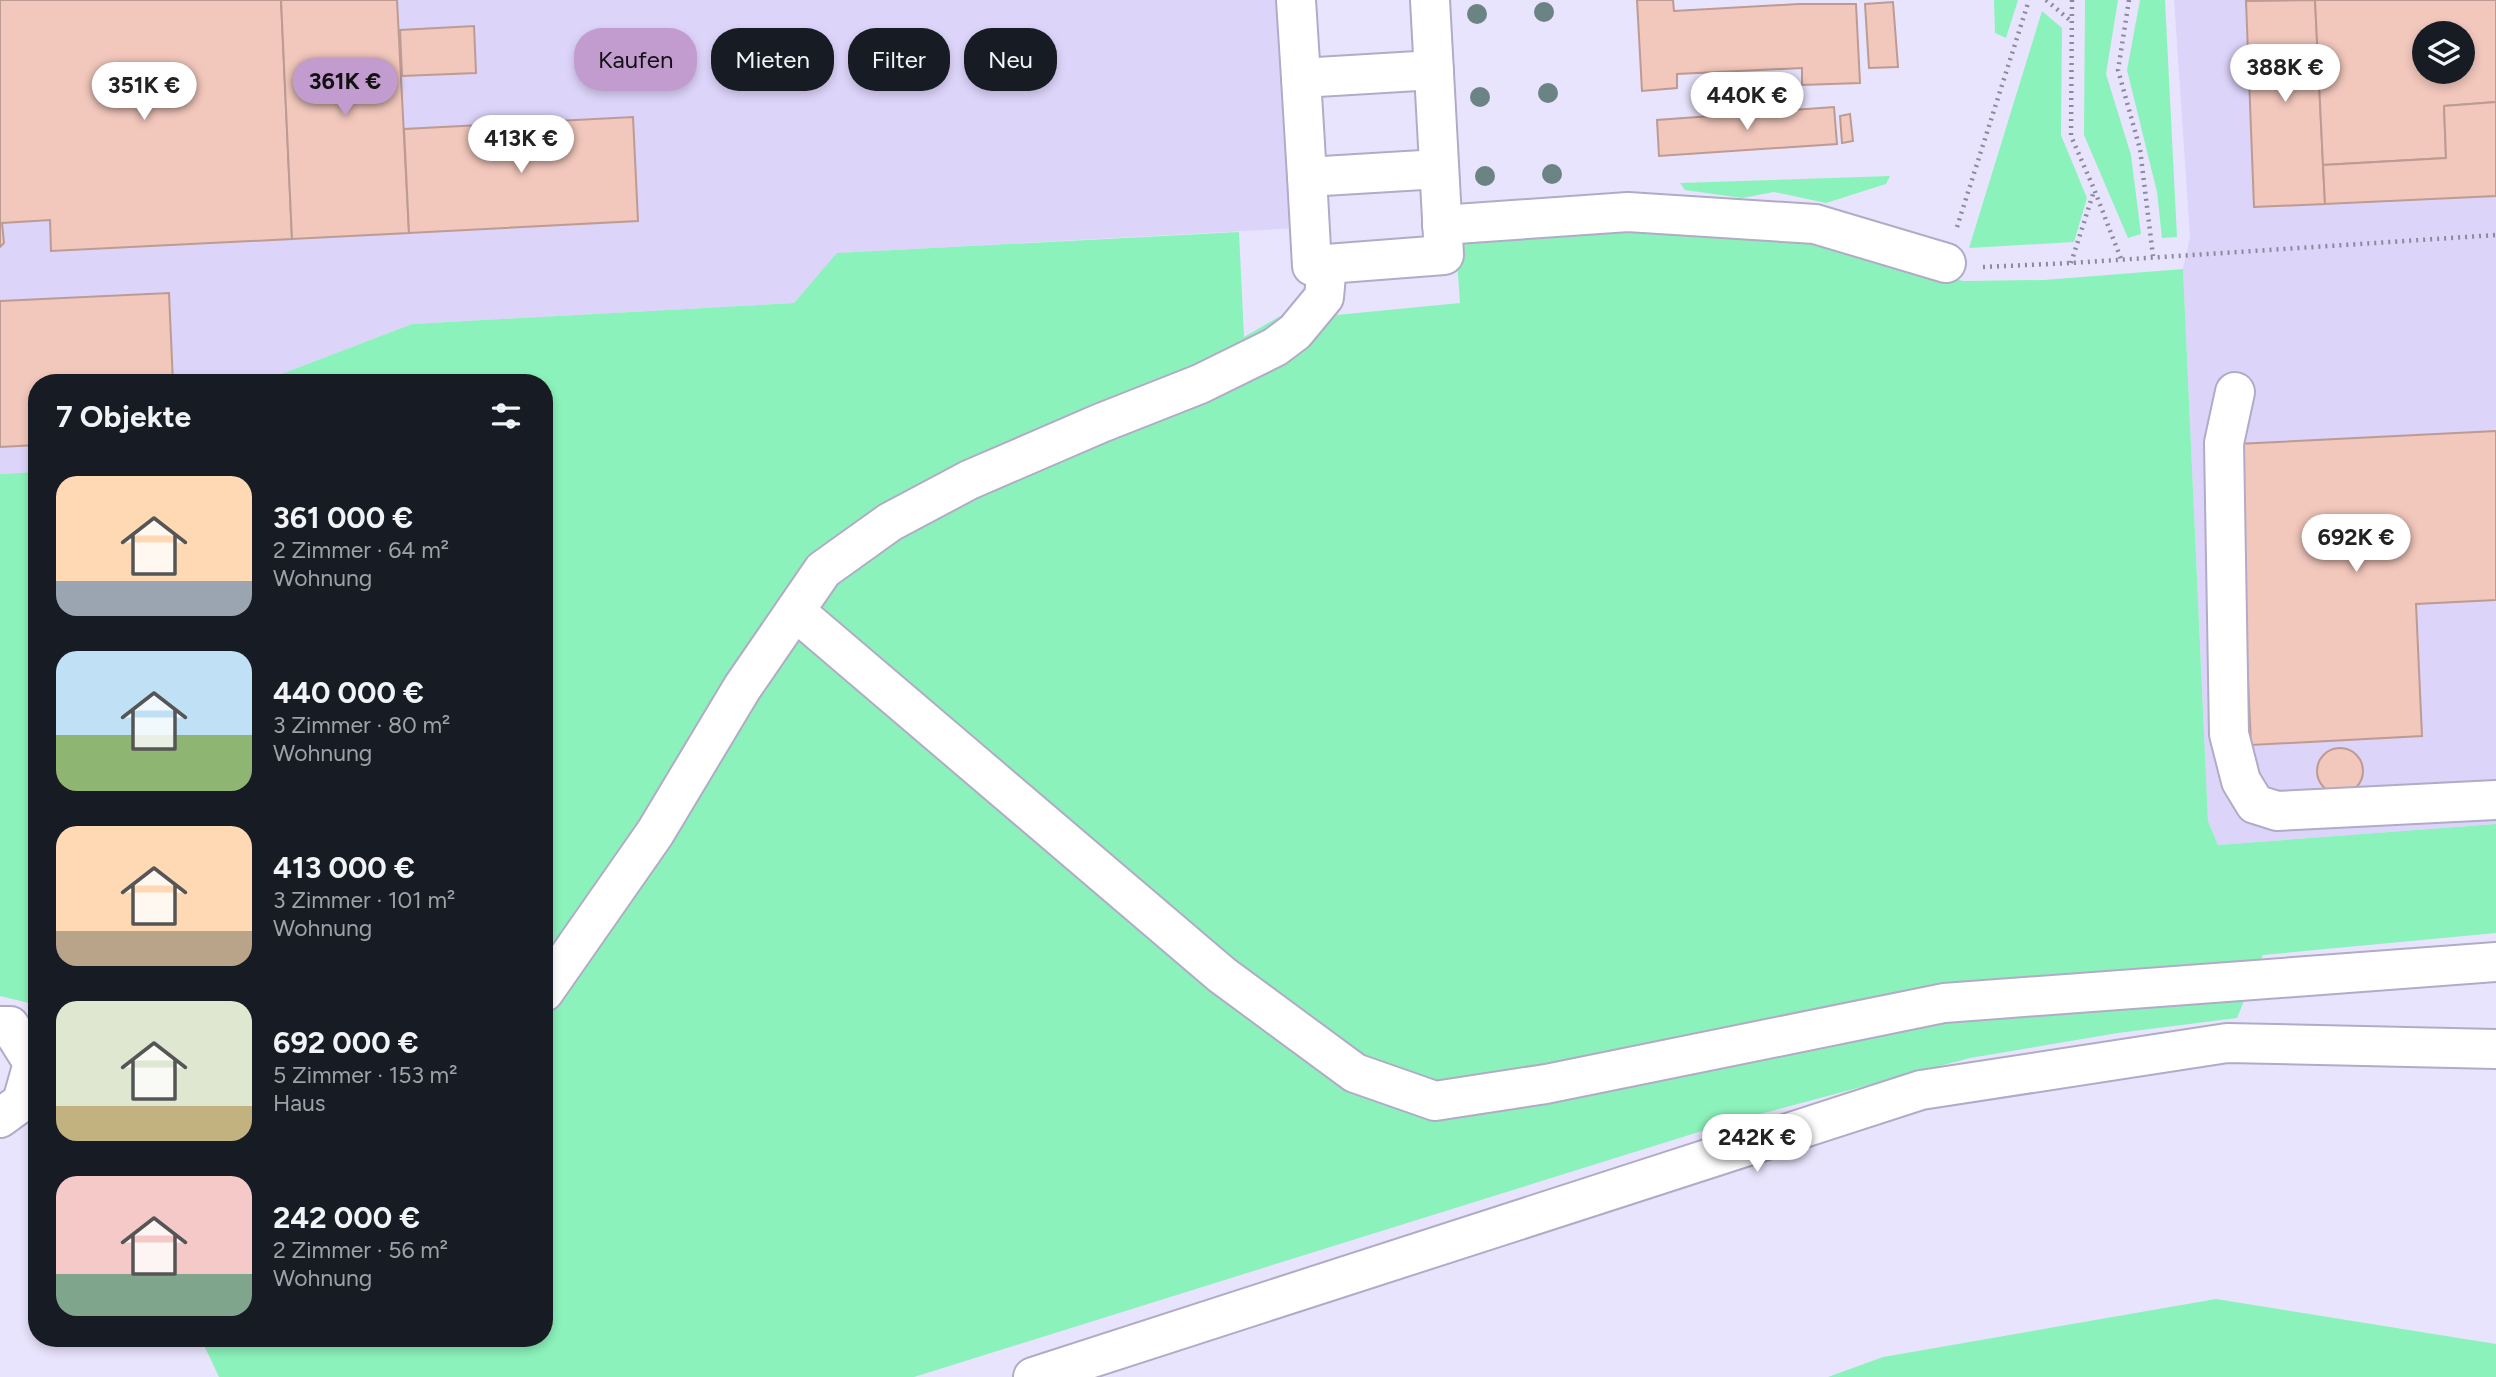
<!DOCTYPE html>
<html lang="de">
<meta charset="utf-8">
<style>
body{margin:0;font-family:Figtree,sans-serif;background:#242831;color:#f1f3f6;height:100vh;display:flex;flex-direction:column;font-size:26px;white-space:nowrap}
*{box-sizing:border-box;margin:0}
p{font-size:23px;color:#9ea1a6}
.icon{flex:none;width:38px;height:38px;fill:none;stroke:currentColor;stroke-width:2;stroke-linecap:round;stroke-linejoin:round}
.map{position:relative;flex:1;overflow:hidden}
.panel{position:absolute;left:28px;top:374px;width:525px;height:973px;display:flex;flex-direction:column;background:#171b24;border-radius:28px;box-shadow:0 4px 10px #0003}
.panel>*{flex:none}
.guide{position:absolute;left:574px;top:28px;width:665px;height:63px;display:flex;gap:14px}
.fabs{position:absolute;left:2412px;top:21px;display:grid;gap:14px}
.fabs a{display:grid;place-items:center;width:63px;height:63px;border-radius:50%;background:#171b24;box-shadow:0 4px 10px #0003;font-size:35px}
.price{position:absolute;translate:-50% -60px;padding:0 16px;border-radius:24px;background:#fff;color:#222;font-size:23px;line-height:46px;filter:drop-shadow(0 2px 4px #0008)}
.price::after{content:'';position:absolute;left:50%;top:42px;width:21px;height:16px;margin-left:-10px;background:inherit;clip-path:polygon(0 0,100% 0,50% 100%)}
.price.active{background:#c29ccf;color:#111}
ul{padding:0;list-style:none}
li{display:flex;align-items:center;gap:21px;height:175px;padding:0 28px}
li span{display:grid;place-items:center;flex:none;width:196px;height:140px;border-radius:21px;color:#555}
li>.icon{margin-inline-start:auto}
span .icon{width:84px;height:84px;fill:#fffc;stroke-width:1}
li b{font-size:30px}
h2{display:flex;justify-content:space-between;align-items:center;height:84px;padding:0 28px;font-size:30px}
.pill{padding:0 24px;border-radius:28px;background:#171b24;box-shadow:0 4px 10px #0003;font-size:24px;line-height:63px}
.pill.active{background:#c29ccf;color:#111}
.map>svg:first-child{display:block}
.built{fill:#ddd4fa;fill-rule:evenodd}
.green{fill:#8cf2bb}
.building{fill:#f2c7bc;stroke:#bd9b93;stroke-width:2;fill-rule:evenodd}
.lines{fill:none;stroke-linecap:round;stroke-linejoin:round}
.minor-casing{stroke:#b2abc8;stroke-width:42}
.major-casing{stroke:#b2abc8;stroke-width:42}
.path{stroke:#8d899c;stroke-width:4.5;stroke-dasharray:2 5;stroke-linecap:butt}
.minor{stroke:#fff;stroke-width:38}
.major{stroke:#fff;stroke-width:38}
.tree{fill:#6b8483}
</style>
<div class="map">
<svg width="2496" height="1377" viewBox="0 0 2496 1377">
<rect width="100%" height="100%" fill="#e9e4fd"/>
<g class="built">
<polygon points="0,0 1284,0 1298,228 838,253 794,303 412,324 258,383 37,383 37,472 0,474"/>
<path d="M2174,0h322v824l-278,21 -10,-24 -25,-552 7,-32zM2424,33h38v39h-38z"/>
</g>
<g class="green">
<polygon points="1994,0 2018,0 2006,38 1995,33"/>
<polygon points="2085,0 2118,0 2106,74 2131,155 2141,234 2128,238 2084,135"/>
<polygon points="2140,0 2165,0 2177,237 2162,238 2157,192 2127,70"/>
<polygon points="2042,11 2062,28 2061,135 2087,198 2074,242 1969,248"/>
<polygon points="1890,176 1886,184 1826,203 1774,192 1742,198 1685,190 1680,183"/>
<polygon points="1623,229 1811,236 1963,281 2044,280 2183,269 2208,821 2218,845 2496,824 2496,933 2263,955 2237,1018 2118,1033 1970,1058 1734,1121 914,1377 219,1377 201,1339 544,1339 544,383 258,383 412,324 794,303 837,253 1239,232 1244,337 1282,315 1326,316 1460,303 1455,233"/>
<polygon points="37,472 37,1005 0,996 0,474"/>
<polygon points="2216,1299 2496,1344 2496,1377 1828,1377 1883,1357"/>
</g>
<g class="building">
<polygon points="0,0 281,0 292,239 51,251 50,220 2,223 4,243 0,247"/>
<polygon points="281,0 397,0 409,233 292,239"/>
<polygon points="1637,0 1673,0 1674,11 1799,4 1856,4 1860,83 1802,85 1802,68 1677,74 1677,88 1642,91"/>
<polygon points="2315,0 2325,204 2254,207 2246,1"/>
<path d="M2315,0h181v102l-52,4 2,52 -123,7zM2424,33h38v39h-38z"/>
<polygon points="1893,2 1898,67 1869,68 1865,4"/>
<polygon points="474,26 476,73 402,76 400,30"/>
<polygon points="2496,102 2496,196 2325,204 2323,165 2446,158 2444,106"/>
<polygon points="1834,107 1837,144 1659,156 1657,120"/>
<polygon points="1850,114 1853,141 1842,143 1840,116"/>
<polygon points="633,117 638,221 409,233 404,129"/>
<polygon points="169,293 173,383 37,383 37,445 0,447 0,301"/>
<polygon points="2496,431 2496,600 2416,604 2422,736 2251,745 2237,444"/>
<circle cx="2340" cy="771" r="23"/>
</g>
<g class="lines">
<g class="minor-casing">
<g id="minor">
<polyline points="1296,0 1301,78 1434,70"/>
<polyline points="1301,78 1307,177 1439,169"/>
<polyline points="1307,177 1312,266 1327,264"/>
<polyline points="1442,225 1628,212 1815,224 1946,263"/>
<polyline points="2235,392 2224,443 2229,734 2241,781 2255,804 2277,811 2496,800"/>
<polyline points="795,611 1222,975 1355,1073 1435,1101 1546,1084 1944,1003 2496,962"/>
<polyline points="544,992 655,833 742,688 823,570 890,522 969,480 1101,423 1200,384 1275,347 1295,332 1324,297 1327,264 1444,255 1430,0"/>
<polyline points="0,1026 10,1026 33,1063 22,1102 0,1118"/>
</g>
</g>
<g class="major-casing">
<polyline id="major" points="1033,1377 1921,1090 2227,1043 2496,1049"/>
</g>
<g class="path">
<polyline points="2046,0 2072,22"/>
<polyline points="2072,0 2071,136 2094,189 2121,259"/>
<polyline points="2129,0 2118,70 2140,149 2153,256"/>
<polyline points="1957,227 2029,0"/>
<polyline points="2071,263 2094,191"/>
<polyline points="1983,267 2071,263 2496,235"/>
</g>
<use href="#minor" class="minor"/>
<use href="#major" class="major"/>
</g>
<g class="tree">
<circle cx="1544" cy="12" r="10"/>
<circle cx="1477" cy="14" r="10"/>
<circle cx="1548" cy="93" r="10"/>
<circle cx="1480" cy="97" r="10"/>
<circle cx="1552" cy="174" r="10"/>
<circle cx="1485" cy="176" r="10"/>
</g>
</svg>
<div class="fabs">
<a><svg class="icon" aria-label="layers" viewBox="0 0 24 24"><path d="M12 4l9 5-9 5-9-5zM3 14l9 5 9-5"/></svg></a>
</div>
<b class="price" style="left:2285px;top:104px">388K €</b>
<b class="price active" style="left:345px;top:118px">361K €</b>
<b class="price" style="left:144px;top:122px">351K €</b>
<b class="price" style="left:1747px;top:132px">440K €</b>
<b class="price" style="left:521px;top:175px">413K €</b>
<b class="price" style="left:2356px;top:574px">692K €</b>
<b class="price" style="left:1757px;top:1174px">242K €</b>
<div class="guide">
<a class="pill active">Kaufen</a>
<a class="pill">Mieten</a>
<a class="pill">Filter</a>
<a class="pill">Neu</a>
</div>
<section class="panel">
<h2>7 Objekte<svg class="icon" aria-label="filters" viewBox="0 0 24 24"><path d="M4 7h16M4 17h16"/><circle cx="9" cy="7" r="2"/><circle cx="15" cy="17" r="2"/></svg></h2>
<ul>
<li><span style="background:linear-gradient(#ffd9b3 75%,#9aa5b1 0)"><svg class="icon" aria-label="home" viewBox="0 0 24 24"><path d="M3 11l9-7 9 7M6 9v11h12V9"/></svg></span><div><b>361 000 €</b><p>2 Zimmer · 64 m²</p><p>Wohnung</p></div></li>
<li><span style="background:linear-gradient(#bfe0f5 60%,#8fb573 0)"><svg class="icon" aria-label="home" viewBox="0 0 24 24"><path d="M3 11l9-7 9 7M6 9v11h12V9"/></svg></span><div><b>440 000 €</b><p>3 Zimmer · 80 m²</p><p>Wohnung</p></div></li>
<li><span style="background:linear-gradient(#ffd9b3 75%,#b9a48a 0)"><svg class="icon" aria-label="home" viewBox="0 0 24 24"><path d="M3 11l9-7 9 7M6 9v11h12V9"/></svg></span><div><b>413 000 €</b><p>3 Zimmer · 101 m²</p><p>Wohnung</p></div></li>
<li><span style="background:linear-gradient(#dfe7d0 75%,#c2b280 0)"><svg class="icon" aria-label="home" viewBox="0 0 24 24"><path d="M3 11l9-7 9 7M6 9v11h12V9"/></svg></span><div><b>692 000 €</b><p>5 Zimmer · 153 m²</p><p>Haus</p></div></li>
<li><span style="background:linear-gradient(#f6c9c9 70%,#7fa58c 0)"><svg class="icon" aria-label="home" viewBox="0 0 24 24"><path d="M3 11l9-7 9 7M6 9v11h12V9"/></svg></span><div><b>242 000 €</b><p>2 Zimmer · 56 m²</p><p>Wohnung</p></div></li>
</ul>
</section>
</div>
